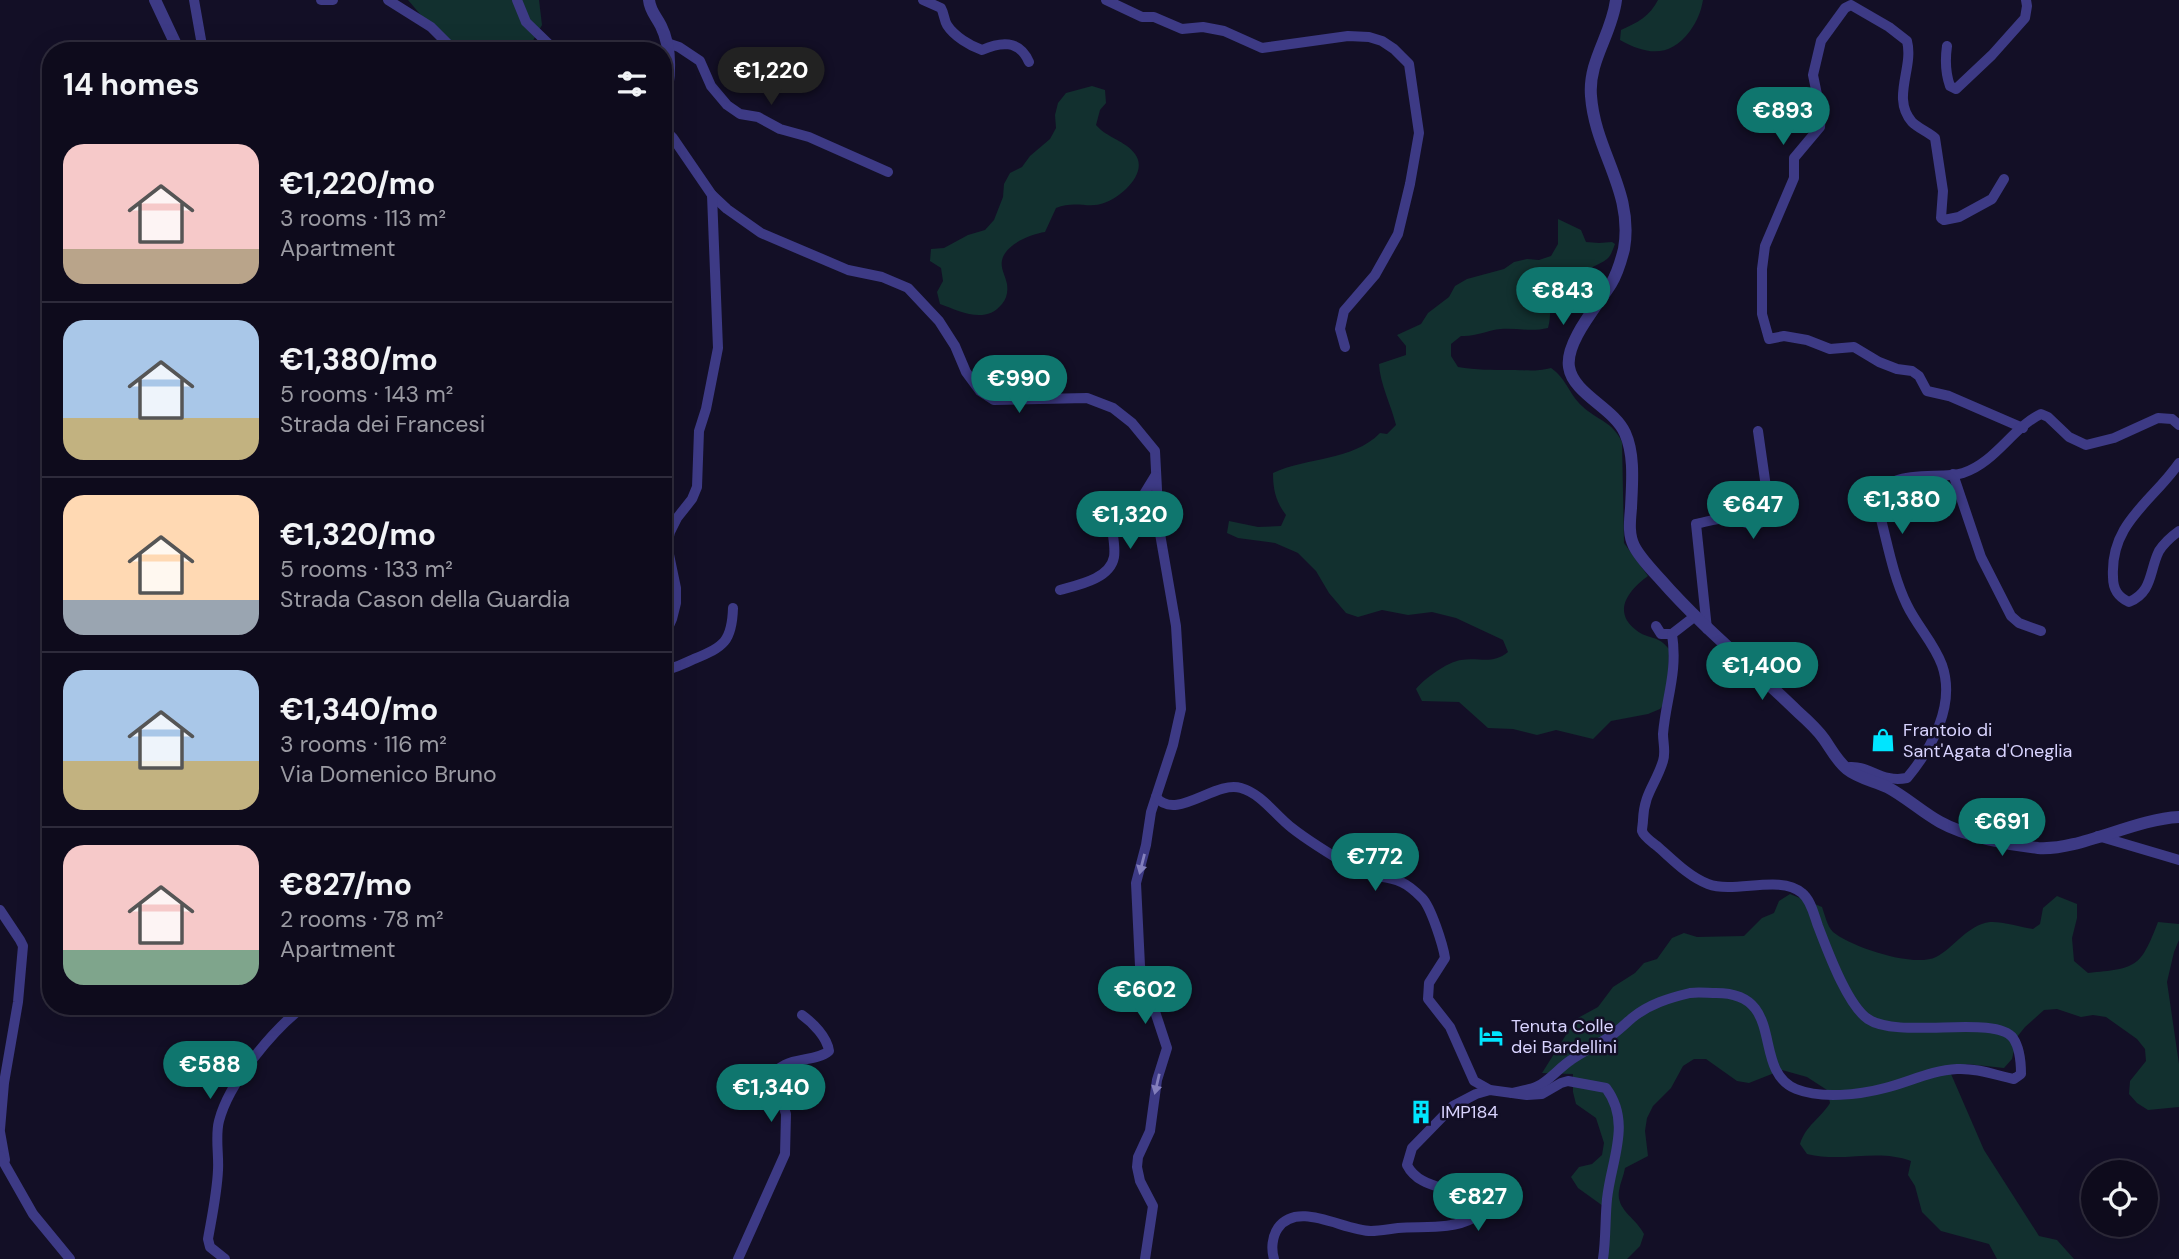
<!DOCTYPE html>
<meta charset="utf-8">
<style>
body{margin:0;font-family:"DM Sans",sans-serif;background:#171425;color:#f1f3f6;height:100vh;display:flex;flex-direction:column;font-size:26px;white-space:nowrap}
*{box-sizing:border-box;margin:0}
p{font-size:23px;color:#9b9ba3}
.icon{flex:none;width:38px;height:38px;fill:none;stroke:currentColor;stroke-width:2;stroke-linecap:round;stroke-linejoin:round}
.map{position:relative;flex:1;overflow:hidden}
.sheet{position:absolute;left:42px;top:42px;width:630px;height:973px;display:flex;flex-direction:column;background:#0e0b1c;border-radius:28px;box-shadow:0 7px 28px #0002,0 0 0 2px #2e2b3b}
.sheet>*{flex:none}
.controls{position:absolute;left:2081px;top:1160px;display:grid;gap:14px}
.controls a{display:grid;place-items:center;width:77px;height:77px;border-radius:50%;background:#0e0b1c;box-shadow:0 7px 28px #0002,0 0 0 2px #2e2b3b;font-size:35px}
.price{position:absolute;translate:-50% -60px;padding:0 16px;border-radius:24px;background:#0f766e;color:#fff;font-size:23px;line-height:46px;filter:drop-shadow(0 2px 4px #0008)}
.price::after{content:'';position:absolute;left:50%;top:42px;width:21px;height:16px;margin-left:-10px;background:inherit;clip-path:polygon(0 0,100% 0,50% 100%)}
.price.selected{background:#222;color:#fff}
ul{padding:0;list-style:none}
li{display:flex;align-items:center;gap:21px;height:175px;padding:0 21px}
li+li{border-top:2px solid #2e2b3b}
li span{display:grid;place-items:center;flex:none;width:196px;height:140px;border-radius:21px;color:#555}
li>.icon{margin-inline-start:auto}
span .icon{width:84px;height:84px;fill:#fffc;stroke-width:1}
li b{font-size:30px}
h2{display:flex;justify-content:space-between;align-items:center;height:84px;padding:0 21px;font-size:30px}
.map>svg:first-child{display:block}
.green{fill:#12302f}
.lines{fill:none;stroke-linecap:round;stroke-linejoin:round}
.minor{stroke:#3d3a85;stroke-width:10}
.tertiary{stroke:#3d3a85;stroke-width:12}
.oneway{fill:#837fbc}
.labels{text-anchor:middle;stroke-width:5;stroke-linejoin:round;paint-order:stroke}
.poi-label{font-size:18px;fill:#d9d4ff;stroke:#130f26;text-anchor:start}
</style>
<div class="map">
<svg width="2179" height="1259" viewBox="0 0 2179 1259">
<rect width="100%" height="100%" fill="#130f26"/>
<g class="green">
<polygon points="408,0 539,0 542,25 527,51 455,51 431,27"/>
<path d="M1658,0h45c-2,12 -6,21 -13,31 -20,27 -43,24 -70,9l1,-10c16,-7 29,-14 37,-30z"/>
<path d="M1092,86l13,4 1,13 -6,7 -4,15c11,13 30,16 39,29 14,19 -14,43 -31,49 -15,6 -29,-3 -48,5l-11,24c-14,2 -36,11 -42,25 -4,10 2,17 4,27 1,8 0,14 -5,20 -17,21 -42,7 -62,0l-3,-12 6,-11 -2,-13 -11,-7 1,-12 13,-1 24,-13 17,-5 9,-10 9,-23 1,-13 6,-11 12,-6 8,-11 20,-17 6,-11 -1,-13 3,-12 8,-10z"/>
<path d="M1558,219l23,11 5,12 13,1 13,-1 3,2c-2,5 -4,12 -8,15 -16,12 -40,13 -52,31 -7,12 -3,25 -7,38 -16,4 -31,0 -47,1 -14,1 -25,8 -40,7l-10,8v12l7,11c18,3 34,3 53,3 16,0 23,2 40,-2 15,10 18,26 31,38 16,15 30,15 40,36l2,101 24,33c-18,13 -37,35 -12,54 12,10 21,4 33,19l-1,49 -8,11 -12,5 -37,7 -18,18 -37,-9 -19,5 -24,-6 -25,-1 -29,-26 -37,-1 -6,-12c8,-10 31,-27 45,-29 19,-3 31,5 47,-8l-5,-12 -47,-22 -24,-6 -24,3 -26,-5 -24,7 -12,-4 -17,-20 -13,-22 -18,-18 -23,-10 -37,-5 -11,-5 2,-12 29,6 23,-1 5,-11c-10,-13 -13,-25 -13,-42 34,-16 80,-12 107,-40l7,1 9,-9c-5,-20 -16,-41 -17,-61l27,-9v-9l-9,-11 24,-11 7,-11 21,-16 6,-11 12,-7 37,-10 10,-7 13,-3 12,1 12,-4 7,-12z"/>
<path d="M1790,894l32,13c3,8 5,19 11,25 18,15 81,36 103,25 18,-9 31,-32 54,-35 10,-1 31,5 43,7l7,-5 3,-16 14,-12 20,8v14l-5,20 2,23 14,12c48,-5 52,-4 70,-51l21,2v16l-5,12 -7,30 12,82v43l-31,3 -11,-7 -8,-9 1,-13 16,-20 -1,-12 -8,-10 -31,-22 -13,-2 -12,2 -24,-8 -13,1 -19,17 -8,10 -5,22 -8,9 -37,-4 -16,10 33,76 55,86 18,4 17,19h-77l-8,-15 -48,-13 -19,-19 -7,-26 -7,-11 3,-14c-34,-13 -67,2 -104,-7l-7,-10c6,-19 20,-25 30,-41l-3,-13 -20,-13 -25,-7 -33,13 -12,-2 -31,-22h-12l-11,7 -12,22 -18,18 -6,12 -2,13 3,25 -23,12c-1,7 -5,15 -6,23 -3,19 17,27 25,43l-4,12 -13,13h-27l10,-48 -32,-23 -7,-11 8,-10 13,-3 10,-9 2,-12 -8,-25 -20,-14 -3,-12v-18l-31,-1 34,-54 22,-12 15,-20 22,-14 9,-10 13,-4 15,-21 12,-5 13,4 47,-1 18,-18 12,-5 5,-12z"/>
</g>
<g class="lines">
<g class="minor">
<polyline points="194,0 203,51"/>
<polyline points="321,0 333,0"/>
<polyline points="388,0 431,27 455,51"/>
<polyline points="517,0 526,22 556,51"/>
<path d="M923,0l18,8c3,5 3,12 6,17 7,11 23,21 35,25 18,-8 37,-11 47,12"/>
<polyline points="1106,0 1142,17 1154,17 1182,29 1203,27 1224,31 1262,48 1348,36 1369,37 1382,41 1394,49 1409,64 1419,133 1410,184 1398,234 1375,275 1344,311 1340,329 1345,347"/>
<polyline points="667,43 679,47 700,61 711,86 727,105 740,114 758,117 780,129 809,137 888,172"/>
<path d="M1947,46c-2,14 -2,26 3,40l6,3 36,-34 33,-37 2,-12 -1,-6"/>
<polyline points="663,128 673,138 712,195 727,209 761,233 848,270 882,277 908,288 939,321 955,346 966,372 980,391 994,400 1087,398 1113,408 1132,423 1155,451 1159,528 1176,626 1181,709 1173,745 1151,812 1146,845 1136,883 1140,966 1167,1048 1157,1080 1150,1131 1138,1157 1137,1167 1140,1181 1153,1206 1145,1259"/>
<path d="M2004,179l-12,20 -33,18 -15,3 -3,-2 2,-27 -8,-53c-7,-6 -17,-10 -23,-16 -21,-24 2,-54 -5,-81l-18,-14 -38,-22 -6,3 -24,33 -8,34 8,39 -1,13 -26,31v20l-29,68 -3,23v45l7,25 15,-3 23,4 23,9 24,-2 25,15 18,7 15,2 7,5 8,15 22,5 74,32"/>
<path d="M2179,463c-27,39 -69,60 -66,114 0,13 5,20 16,25 24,-10 20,-31 30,-51 5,-8 13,-15 20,-20"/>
<polyline points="1953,474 1981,557 2011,616 2019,623 2041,631"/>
<path d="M1060,590c18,-5 50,-11 54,-33 2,-13 -3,-27 -3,-39 0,-5 -1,-13 3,-16 5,-6 20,-2 27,-3l14,-23"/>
<polyline points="1656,626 1661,634 1672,634"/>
<path d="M1707,629l-11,-105c10,-2 24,-7 34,-6 18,2 23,16 40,-3l-12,-84"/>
<polyline points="663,639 672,619 676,603 676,588 667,545 670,532 677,518 692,499 697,487 699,431 706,409 718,348 712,195"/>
<path d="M663,671c11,-3 21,-7 31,-12 30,-12 38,-18 39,-51"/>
<path d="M1847,769l3,-2c21,-1 31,16 57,11 25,-30 49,-73 35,-113 -8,-22 -25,-39 -35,-60 -15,-31 -20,-65 -29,-97 1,-44 59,-27 85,-35 32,-10 50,-46 78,-59l7,3 21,20 17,8 28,-7 44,-20 14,1 7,6"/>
<path d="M1156,797c20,25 59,-17 85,-9 21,6 34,27 51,40 19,15 41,28 63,41 14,9 31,6 46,13 7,3 16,11 21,16 9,9 21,47 23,60l-16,25 -1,16 22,28 24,54 16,9"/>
<polyline points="2098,836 2179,860"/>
<polyline points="0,910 20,940 23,946 18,1002 4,1083 0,1129"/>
<path d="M1512,1093c8,-2 18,-3 26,-7 12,-6 22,-19 33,-26 13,-9 28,-16 41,-25 7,-5 13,-11 20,-17 17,-14 37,-20 58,-25 8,-1 18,0 26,0 72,0 34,77 80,96 25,10 63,6 89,-1 24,-6 47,-18 72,-19 20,-1 38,6 57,10l7,-5c0,-12 -1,-26 -8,-36 -18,-24 -114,2 -145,-19 -21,-14 -41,-70 -50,-93 -4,-11 -7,-26 -16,-33 -22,-19 -67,1 -94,-9 -19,-7 -36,-25 -51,-38 -5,-4 -13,-9 -15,-15 0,-4 1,-7 1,-11 1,-27 13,-36 20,-59 3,-9 0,-18 0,-27 3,-36 15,-61 9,-100l22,-17"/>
<polyline points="0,1132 5,1160"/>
<polyline points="0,1156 33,1214 70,1259"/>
<path d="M225,1259l-15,-12 -2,-8c4,-23 9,-46 10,-69 1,-16 -3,-34 1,-49 10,-39 54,-91 85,-115"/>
<path d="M738,1259l47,-105 1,-40 -3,-9 -13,-24c10,-27 44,-17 59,-30 -2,-14 -16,-28 -27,-36"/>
<path d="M1274,1259c-3,-10 -2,-22 4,-31 20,-28 66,3 93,3 9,0 18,-2 27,-3 25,-2 53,2 75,-10l2,-11c-14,-23 -54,-14 -68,-42l5,-17 41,-42 23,-12 14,-4 37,5 15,-1 19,-11 7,-2 38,7c26,35 5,72 1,111 -2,20 -1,40 -4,60"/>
</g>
<g class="tertiary">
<polyline points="155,0 179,51"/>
<path d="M649,0c1,11 7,16 12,26 11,22 10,54 2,77"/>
<path d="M1616,0c-4,34 -28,61 -25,96 4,56 43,95 33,153 -3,12 -7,25 -13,35 -13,21 -46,58 -42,83 4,27 45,41 56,66 10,22 7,51 6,75 -1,12 -3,26 3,38 6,12 18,24 27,34 42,48 91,87 137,132 9,8 19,17 26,27 7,10 13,22 23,30 11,9 27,12 40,18 19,10 35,25 53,35 25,14 69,23 98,26 41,3 96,-29 141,-31"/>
<polyline points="663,109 663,119"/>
</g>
</g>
<defs><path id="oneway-solid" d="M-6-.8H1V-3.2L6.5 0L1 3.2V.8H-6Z" transform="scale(1.75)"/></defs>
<g class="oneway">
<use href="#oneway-solid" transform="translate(1142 864) rotate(104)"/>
<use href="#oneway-solid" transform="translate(1157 1084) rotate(103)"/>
</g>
<defs>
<g id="shop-bare" transform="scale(1.89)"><path d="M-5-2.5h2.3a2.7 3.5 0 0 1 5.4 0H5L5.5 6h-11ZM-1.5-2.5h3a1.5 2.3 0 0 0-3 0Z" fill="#00e5ff" stroke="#130f26" stroke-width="2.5" paint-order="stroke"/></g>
<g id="hotel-bare" transform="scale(1.89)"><path d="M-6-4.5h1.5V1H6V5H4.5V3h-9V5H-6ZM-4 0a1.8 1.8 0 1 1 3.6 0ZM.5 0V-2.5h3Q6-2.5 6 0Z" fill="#00e5ff" stroke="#130f26" stroke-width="2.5" paint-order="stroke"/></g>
<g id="building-bare" transform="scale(1.89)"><path d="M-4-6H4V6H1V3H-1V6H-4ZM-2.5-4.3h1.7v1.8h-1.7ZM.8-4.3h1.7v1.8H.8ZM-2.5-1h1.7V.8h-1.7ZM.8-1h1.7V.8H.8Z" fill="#00e5ff" stroke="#130f26" stroke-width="2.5" paint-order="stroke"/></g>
</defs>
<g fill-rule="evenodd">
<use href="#shop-bare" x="1883" y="740"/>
<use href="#hotel-bare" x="1491" y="1036"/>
<use href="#building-bare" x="1421" y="1112"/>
</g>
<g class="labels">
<g class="poi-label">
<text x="1903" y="736">Frantoio di<tspan x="1903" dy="21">Sant'Agata d'Oneglia</tspan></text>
<text x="1511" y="1032">Tenuta Colle<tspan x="1511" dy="21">dei Bardellini</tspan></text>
<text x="1441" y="1118">IMP184</text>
</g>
</g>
</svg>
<div class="controls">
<a><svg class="icon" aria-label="locate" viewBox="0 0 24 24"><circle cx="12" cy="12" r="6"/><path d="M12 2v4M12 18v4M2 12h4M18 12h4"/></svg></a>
</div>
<b class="price selected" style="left:771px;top:107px">€1,220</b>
<b class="price" style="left:1783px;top:147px">€893</b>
<b class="price" style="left:1563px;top:327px">€843</b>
<b class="price" style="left:1019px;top:415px">€990</b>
<b class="price" style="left:1902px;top:536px">€1,380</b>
<b class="price" style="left:1753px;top:541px">€647</b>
<b class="price" style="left:1130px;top:551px">€1,320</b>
<b class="price" style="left:1762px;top:702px">€1,400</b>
<b class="price" style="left:2002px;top:858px">€691</b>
<b class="price" style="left:1375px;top:893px">€772</b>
<b class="price" style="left:1145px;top:1026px">€602</b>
<b class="price" style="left:210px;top:1101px">€588</b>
<b class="price" style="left:771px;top:1124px">€1,340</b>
<b class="price" style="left:1478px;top:1233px">€827</b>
<section class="sheet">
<h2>14 homes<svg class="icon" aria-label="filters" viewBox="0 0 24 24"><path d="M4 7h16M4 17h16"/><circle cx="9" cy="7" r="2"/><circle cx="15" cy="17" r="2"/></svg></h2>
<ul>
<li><span style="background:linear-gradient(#f6c9c9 75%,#b9a48a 0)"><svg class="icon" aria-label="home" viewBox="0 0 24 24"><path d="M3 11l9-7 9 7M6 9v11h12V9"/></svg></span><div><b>€1,220/mo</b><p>3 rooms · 113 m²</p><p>Apartment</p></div></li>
<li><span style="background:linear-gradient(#a9c7e8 70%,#c2b280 0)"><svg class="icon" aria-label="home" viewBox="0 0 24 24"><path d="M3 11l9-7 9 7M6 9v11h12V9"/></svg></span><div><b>€1,380/mo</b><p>5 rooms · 143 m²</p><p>Strada dei Francesi</p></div></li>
<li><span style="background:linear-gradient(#ffd9b3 75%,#9aa5b1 0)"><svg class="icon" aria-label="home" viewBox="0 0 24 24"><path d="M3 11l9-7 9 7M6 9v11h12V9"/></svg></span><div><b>€1,320/mo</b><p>5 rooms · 133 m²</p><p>Strada Cason della Guardia</p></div></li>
<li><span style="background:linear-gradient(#a9c7e8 65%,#c2b280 0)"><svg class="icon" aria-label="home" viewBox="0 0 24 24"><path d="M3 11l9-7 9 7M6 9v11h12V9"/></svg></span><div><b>€1,340/mo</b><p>3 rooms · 116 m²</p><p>Via Domenico Bruno</p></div></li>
<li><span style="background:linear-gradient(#f6c9c9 75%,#7fa58c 0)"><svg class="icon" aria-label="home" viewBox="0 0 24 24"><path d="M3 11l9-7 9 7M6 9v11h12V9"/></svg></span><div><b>€827/mo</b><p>2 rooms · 78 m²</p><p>Apartment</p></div></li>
</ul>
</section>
</div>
